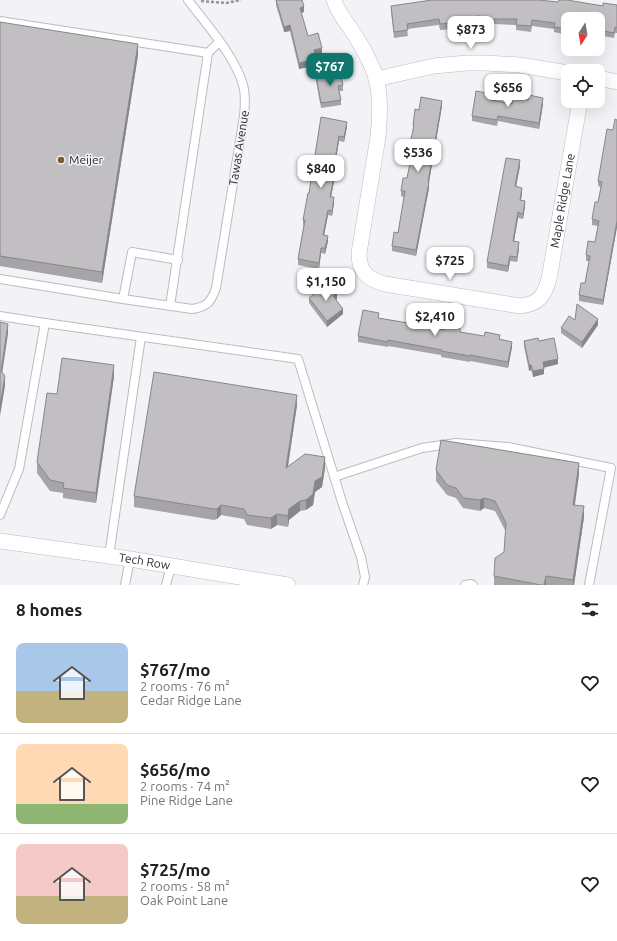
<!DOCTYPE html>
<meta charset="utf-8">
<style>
body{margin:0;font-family:Ubuntu,sans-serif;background:#f6f6f6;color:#202124;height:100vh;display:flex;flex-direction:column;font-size:15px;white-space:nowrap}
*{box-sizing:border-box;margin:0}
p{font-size:13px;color:#757577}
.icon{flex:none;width:22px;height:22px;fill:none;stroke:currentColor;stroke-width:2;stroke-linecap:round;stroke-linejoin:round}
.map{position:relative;height:585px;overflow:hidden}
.side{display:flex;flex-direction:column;background:#fff;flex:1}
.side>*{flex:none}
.needle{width:26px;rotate:191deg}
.tools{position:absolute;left:561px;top:12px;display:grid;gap:8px}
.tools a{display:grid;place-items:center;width:44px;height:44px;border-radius:8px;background:#fff;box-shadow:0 4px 16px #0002;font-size:20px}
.price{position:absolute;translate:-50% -34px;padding:0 9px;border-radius:8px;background:#fff;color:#222;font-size:13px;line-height:26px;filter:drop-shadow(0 1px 2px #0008)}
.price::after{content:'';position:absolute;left:50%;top:24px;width:12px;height:9px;margin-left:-6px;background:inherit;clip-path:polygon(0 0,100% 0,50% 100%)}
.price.active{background:#0f766e;color:#fff}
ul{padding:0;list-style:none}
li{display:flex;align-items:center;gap:12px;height:100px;padding:0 16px}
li+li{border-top:1px solid #e0e0e0}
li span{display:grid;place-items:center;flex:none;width:112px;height:80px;border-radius:8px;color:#555}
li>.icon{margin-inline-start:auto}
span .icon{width:48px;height:48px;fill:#fffc;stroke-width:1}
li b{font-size:17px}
h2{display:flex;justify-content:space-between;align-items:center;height:48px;padding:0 16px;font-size:17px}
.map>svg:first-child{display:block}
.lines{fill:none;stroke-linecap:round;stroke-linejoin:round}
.lane-casing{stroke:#bcbcc0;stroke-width:10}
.street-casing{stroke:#bcbcc0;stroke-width:16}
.path{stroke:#949497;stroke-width:2.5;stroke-dasharray:3 2;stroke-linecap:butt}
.lane{stroke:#fff;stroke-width:8}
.street{stroke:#fff;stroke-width:15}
.wall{fill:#a7a4a8}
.shaded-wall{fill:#888688}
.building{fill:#c2bfc3;stroke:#888688}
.poi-dot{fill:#7a5b30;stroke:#f3f3f7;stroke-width:1.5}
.labels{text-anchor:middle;stroke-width:3;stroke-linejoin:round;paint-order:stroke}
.street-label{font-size:12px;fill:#2d2d2f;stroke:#f3f3f7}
.poi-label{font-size:12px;fill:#2d2d2f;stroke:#f3f3f7;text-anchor:start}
</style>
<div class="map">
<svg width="617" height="585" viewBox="0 0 617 585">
<rect width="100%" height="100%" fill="#f3f3f7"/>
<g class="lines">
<g class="lane-casing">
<g id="lane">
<polyline points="0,21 208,53 219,42"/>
<path d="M0,279l123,20 69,10c15,-2 19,-7 24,-21l28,-172c1,-10 2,-21 -1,-31 -8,-29 -37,-61 -55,-85"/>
<polyline points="123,299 132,252 178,260"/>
<polyline points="170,306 208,53"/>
<polyline points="0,316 45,323"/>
<polyline points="334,477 422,448 456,443 508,447 611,468 589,585"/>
<polyline points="0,515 19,469 45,323 298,359 342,502 361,557 365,577 363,585"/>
<polyline points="109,556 141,337"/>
<polyline points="125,585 130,559"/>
<polyline points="166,585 171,566"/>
<polyline points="465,585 471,584 473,585"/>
</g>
</g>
<g class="street-casing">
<g id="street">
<path id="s1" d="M334,0c4,14 15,25 22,37 8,13 16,27 20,41 5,19 4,40 2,59l-19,116c0,19 8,26 26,31l135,22c19,-2 24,-10 29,-27l31,-178"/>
<polyline points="598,78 617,82"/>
<polyline points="376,79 434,66 467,63 486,63 520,65 568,73"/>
<path id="s2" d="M0,541l130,18 158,26"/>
</g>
</g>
<polyline class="path" points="201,1 226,3 241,0"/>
<use href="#lane" class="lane"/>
<use href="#street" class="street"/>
</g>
<g class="wall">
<polygon points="276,0 304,12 301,13 308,36 322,54 316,55 317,65 299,69 290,31 284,32 276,5"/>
<polygon points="558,2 603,6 617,5 617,33 615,33 614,38 598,35 598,19 568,19 568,35 554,32 554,29 532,26 531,32 516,30 516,25 494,24 494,29 479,29 480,22 453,24 453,29 440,30 439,25 407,29 408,36 394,38 391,11 391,6"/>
<polygon points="0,22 138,55 102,283 0,266"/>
<polygon points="316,76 343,85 343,91 339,91 341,100 341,105 321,108 316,81"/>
<polygon points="492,100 512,104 543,104 539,129 498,121 497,126 472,121 472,116"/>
<polygon points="442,106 429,182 429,188 416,256 392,251 392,246 398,233 404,197 401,196 401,191 407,178 411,160 408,159 408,154 413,130 413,125 419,110"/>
<polygon points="321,117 347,127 344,142 339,141 336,160 341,166 339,178 335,177 331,197 334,203 332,216 328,215 324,235 328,241 325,254 321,253 319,269 298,265 298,259 304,225 303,225 303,220 309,193"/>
<polygon points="617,120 617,227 603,305 579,301 579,295 585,283 589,261 586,261 586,255 595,242 598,226 592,225 592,219 598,202 601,187 598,186 598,181 613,130"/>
<polygon points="520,166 516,186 522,193 521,200 525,206 523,219 518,218 514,241 519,248 517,262 510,261 508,272 487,268 487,262"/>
<polygon points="309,298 337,299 336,300 343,314 327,327 309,303"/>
<polygon points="379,318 445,330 460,332 500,340 512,347 508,368 470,361 470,362 441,357 441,355 388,346 388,347 358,342 358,336"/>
<polygon points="575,320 598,325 582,348 561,333 561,328"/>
<polygon points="524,341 539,341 558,364 544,367 544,374 533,377 531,370 529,371 524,346"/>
<polygon points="114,376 96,503 63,498 63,493 50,491 37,473 37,462 57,394"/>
<polygon points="297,405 288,467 325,468 322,487 315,492 313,505 306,510 300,511 289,520 288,527 277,525 271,529 247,525 244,519 221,515 217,519 214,520 134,507 134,496"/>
<polygon points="436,470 579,474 575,505 584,517 574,585 494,585 494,576 504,552 506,532 495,511 484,508 480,511 463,508 456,498 447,495 436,481"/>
</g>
<g class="shaded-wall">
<polygon points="304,6 304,12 300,13 300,8"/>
<polygon points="290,25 290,31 284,32 284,27"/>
<polygon points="138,44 138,55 102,283 102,272"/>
<polygon points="322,48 322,54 314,55 314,50"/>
<polygon points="317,59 317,65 299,69 299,63"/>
<polygon points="543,98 543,104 539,129 539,123"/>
<polygon points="442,101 442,106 428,188 428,182"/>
<polygon points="347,122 347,127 344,142 344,137"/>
<polygon points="339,136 339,141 335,165 335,160"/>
<polygon points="520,160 520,166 515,192 515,186"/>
<polygon points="341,161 341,166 339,178 339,172"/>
<polygon points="335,172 335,177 330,202 330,197"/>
<polygon points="429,182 429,188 416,256 416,250"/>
<polygon points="522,188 522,193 520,205 520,200"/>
<polygon points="334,197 334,203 332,216 332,211"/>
<polygon points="525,201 525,206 523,219 523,214"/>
<polygon points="328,210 328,215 323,241 323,235"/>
<polygon points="518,212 518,218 513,247 513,241"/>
<polygon points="617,221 617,227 603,305 603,300"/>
<polygon points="328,236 328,241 325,254 325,248"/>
<polygon points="519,242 519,248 517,262 517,257"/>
<polygon points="321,248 321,253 319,269 319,263"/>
<polygon points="510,256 510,261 508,272 508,266"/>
<polygon points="337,293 337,299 333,302 333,296"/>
<polygon points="343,309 343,314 327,327 327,321"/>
<polygon points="598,319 598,325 582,348 582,342"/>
<polygon points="8,324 8,334 1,381 1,371"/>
<polygon points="512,342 512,347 508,368 508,362"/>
<polygon points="558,359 558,364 543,368 543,362"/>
<polygon points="114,365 114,376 96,503 96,493"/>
<polygon points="529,365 531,365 531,370 529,371"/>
<polygon points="544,369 544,374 533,377 533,371"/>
<polygon points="5,376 5,386 0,416 0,405"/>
<polygon points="297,395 297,405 286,478 286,468"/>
<polygon points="325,457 325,468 322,487 315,492 313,505 306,510 306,500 315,481"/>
<polygon points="579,463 579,474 573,515 573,505"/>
<polygon points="484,498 484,508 480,511 480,500"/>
<polygon points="300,501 300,511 289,520 288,527 288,516 289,509"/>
<polygon points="221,505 221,515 217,519 217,509"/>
<polygon points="584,506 584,517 574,585 573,585 573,580"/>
<polygon points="277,514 277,525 271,529 271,518"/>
<polygon points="546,576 546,585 544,585"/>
</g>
<g class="building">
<polygon points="276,0 302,0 304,6 300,8 308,36 318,33 322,48 314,50 317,59 299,63 290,25 284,27"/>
<polygon points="432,0 539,0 558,2 559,0 567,0 603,6 603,3 617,5 617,28 615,27 614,33 598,30 599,27 598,26 598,19 568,19 568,29 554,27 555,23 532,20 531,26 516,25 517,19 494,19 494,24 479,23 480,16 453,19 453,23 440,24 439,19 407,24 408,30 394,32 391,6"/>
<polygon points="0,22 138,44 102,272 0,256"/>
<polygon points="340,71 343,85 338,86 341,100 321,103 316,76"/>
<polygon points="476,91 492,94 491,100 512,104 513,98 528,100 529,95 543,98 539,123 498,116 497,120 472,116"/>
<polygon points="421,97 442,101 428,182 429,182 416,250 392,246 394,232 398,233 405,191 401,191 403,178 407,178 412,154 408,154 414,125 413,125 415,109 419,110"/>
<polygon points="321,117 347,122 344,137 339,136 335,160 341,161 339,172 335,172 330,197 334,197 332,211 328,210 323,235 328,236 325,248 321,248 319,263 298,259 305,220 303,220 308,193 309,193"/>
<polygon points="615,119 617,120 617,221 603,300 579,295 581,283 585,283 590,256 586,255 588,241 595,242 599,221 592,219 595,202 598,202 602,182 598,181 607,129 613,130"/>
<polygon points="506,158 520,160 515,186 522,188 520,200 525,201 523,214 518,212 513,241 519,242 517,257 510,256 508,266 487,262"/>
<polygon points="328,283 337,293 333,296 343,309 327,321 309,298"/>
<polygon points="577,304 598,319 582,342 561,328 569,316 575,320"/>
<polygon points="363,310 379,313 378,318 408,323 409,319 423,322 422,326 445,330 446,326 460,328 460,332 484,336 485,332 500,335 499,339 512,342 508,362 470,355 470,356 441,351 442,350 388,340 388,342 358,336"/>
<polygon points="0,322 8,324 1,371 5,376 0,405"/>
<polygon points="538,338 539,341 554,338 558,359 543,362 544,369 533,371 531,365 529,365 524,341"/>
<polygon points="62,358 114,365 96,493 63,488 64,483 50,480 37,462 47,393 57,394"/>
<polygon points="154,372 297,395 286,468 305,454 325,457 322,477 315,481 313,494 306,500 300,501 289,509 288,516 277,514 271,518 247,515 244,509 221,505 217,509 214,509 134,496"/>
<polygon points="441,440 579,463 573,505 584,506 573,580 546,576 544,585 541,585 494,576 495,558 504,552 506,523 495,501 484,498 480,500 463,498 456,488 447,485 436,470"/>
</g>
<circle class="poi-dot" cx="61" cy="160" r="4"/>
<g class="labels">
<g class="street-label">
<text transform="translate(239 148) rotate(-81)" y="4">Tawas Avenue</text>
<text dy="4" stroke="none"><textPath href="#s1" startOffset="570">Maple Ridge Lane</textPath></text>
<text dy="4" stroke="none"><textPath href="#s2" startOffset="146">Tech Row</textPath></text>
</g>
<g class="poi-label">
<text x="69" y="164">Meijer</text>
</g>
</g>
</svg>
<div class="tools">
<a><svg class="needle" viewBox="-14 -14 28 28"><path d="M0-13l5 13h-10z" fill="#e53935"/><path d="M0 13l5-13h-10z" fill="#757577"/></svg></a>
<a><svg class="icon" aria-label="locate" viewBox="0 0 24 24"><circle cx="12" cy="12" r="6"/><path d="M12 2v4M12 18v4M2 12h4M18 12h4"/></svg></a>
</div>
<b class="price" style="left:471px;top:50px">$873</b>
<b class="price active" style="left:330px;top:87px">$767</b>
<b class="price" style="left:508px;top:108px">$656</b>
<b class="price" style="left:418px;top:173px">$536</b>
<b class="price" style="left:321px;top:189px">$840</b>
<b class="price" style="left:450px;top:281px">$725</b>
<b class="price" style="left:326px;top:302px">$1,150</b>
<b class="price" style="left:435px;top:337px">$2,410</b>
</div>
<section class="side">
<h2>8 homes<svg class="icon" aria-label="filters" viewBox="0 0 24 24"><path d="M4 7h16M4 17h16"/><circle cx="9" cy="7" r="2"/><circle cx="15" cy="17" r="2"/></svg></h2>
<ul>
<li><span style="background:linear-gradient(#a9c7e8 60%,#c2b280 0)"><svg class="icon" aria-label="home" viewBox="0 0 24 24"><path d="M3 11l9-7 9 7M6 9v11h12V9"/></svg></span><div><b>$767/mo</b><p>2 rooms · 76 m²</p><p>Cedar Ridge Lane</p></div><svg class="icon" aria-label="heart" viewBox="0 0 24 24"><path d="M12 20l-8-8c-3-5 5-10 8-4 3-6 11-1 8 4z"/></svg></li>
<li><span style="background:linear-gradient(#ffd9b3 75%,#8fb573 0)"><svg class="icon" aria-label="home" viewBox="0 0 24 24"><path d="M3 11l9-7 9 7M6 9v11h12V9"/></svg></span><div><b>$656/mo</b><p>2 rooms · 74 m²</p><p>Pine Ridge Lane</p></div><svg class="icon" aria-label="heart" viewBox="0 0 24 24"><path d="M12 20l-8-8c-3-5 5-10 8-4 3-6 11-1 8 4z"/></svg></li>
<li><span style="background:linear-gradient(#f6c9c9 65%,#c2b280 0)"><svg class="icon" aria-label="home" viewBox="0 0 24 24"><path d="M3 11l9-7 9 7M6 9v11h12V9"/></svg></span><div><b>$725/mo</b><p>2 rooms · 58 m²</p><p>Oak Point Lane</p></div><svg class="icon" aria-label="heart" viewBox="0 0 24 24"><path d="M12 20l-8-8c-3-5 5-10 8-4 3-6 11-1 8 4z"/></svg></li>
</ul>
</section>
